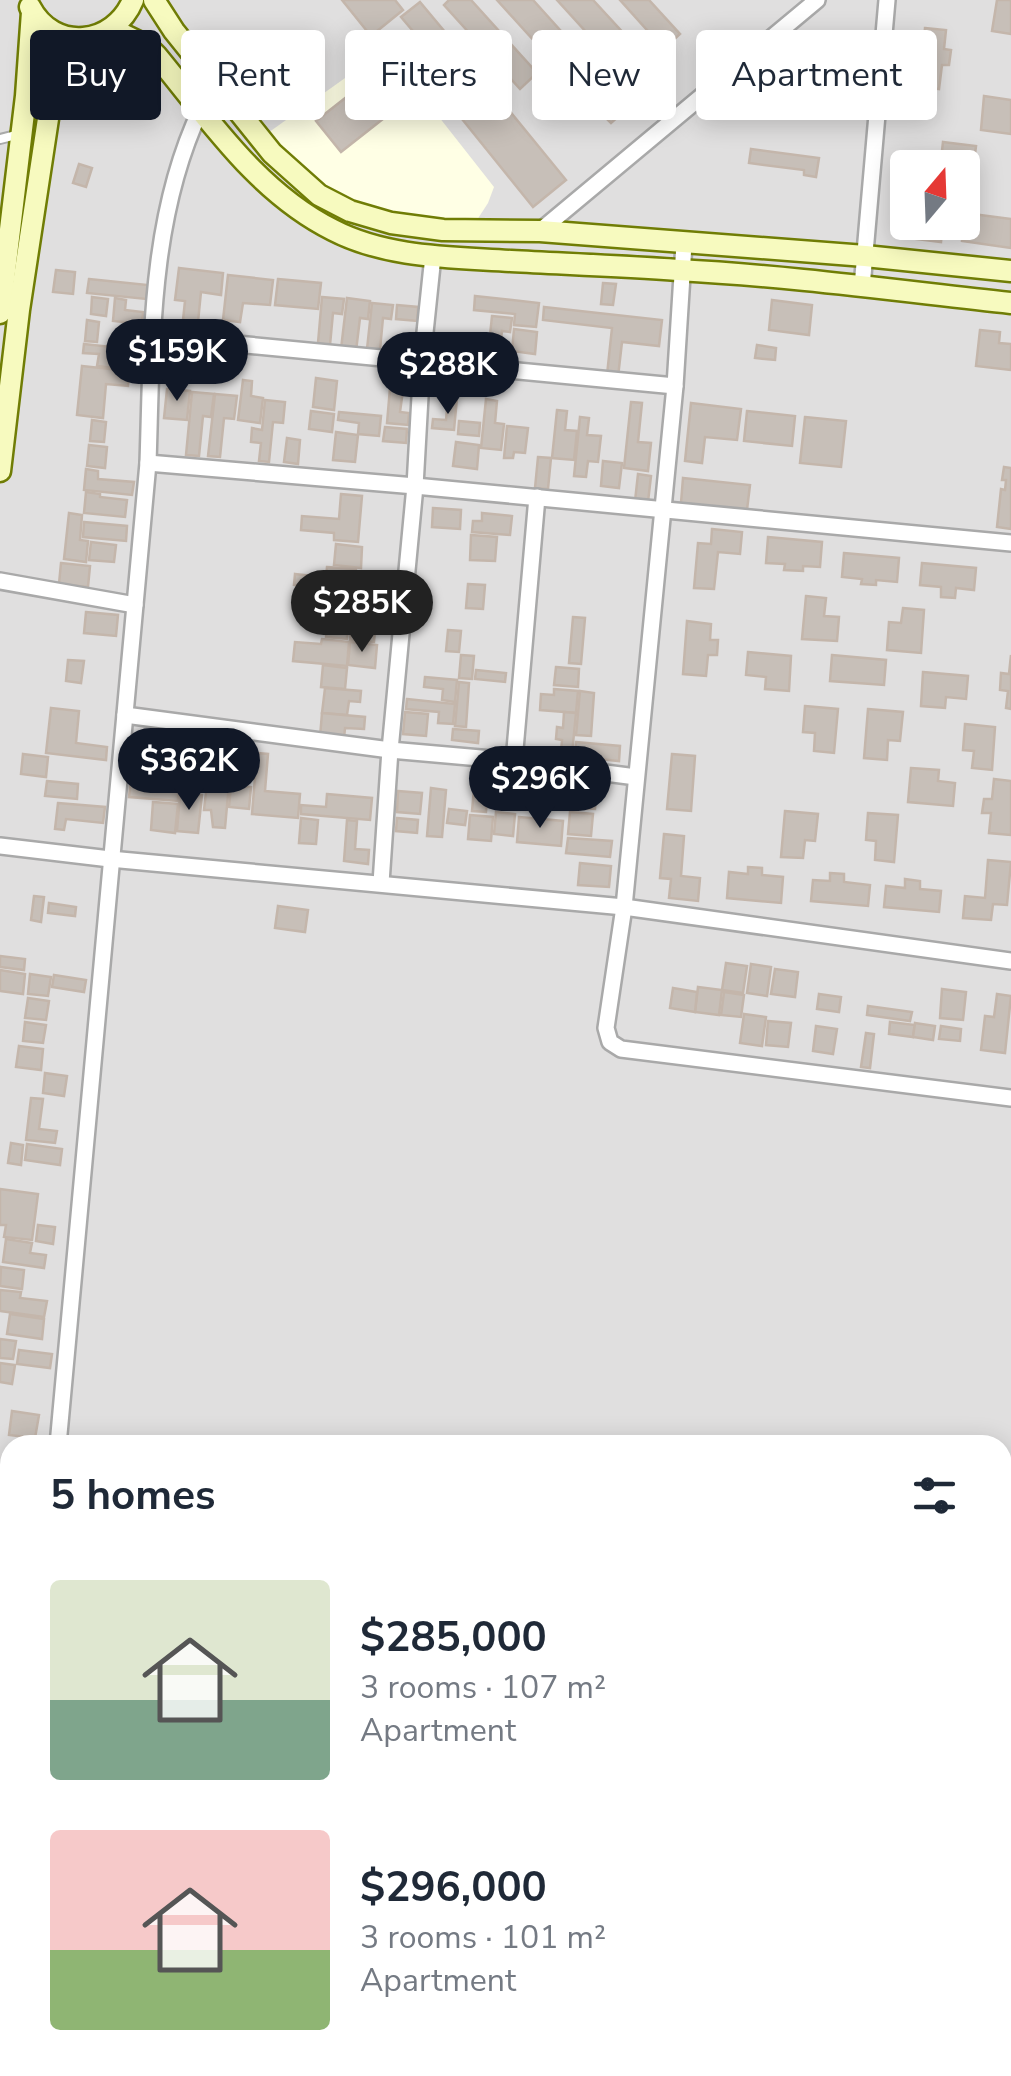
<!DOCTYPE html>
<meta charset="utf-8">
<style>
body{margin:0;font-family:"Nunito Sans",sans-serif;background:#f6f6f7;color:#1f2937;height:100vh;display:flex;flex-direction:column;font-size:38px;white-space:nowrap}
*{box-sizing:border-box;margin:0}
p{font-size:32px;color:#747a83}
.icon{flex:none;width:55px;height:55px;fill:none;stroke:currentColor;stroke-width:2;stroke-linecap:round;stroke-linejoin:round}
.map{position:relative;flex:1;overflow:hidden}
.details{position:absolute;left:0px;top:1435px;width:1012px;height:642px;display:flex;flex-direction:column;background:#fff;border-radius:30px 30px 0 0;box-shadow:0 5px 25px #0003}
.details>*{flex:none}
.top-card{position:absolute;left:30px;top:30px;width:952px;height:90px;display:flex;gap:20px}
.needle{width:65px;rotate:19deg}
.buttons{position:absolute;left:890px;top:150px;display:grid;gap:20px}
.buttons a{display:grid;place-items:center;width:90px;height:90px;border-radius:10px;background:#fff;box-shadow:0 5px 25px #0003;font-size:50px}
.price{position:absolute;translate:-50% -85px;padding:0 22px;border-radius:35px;background:#111827;color:#fff;font-size:32px;line-height:65px;filter:drop-shadow(0 2px 5px #0008)}
.price::after{content:'';position:absolute;left:50%;top:60px;width:30px;height:22px;margin-left:-15px;background:inherit;clip-path:polygon(0 0,100% 0,50% 100%)}
.price.selected{background:#222;color:#fff}
ul{padding:0;list-style:none}
li{display:flex;align-items:center;gap:30px;height:250px;padding:0 50px}
li span{display:grid;place-items:center;flex:none;width:280px;height:200px;border-radius:10px;color:#555}
li>.icon{margin-inline-start:auto}
span .icon{width:120px;height:120px;fill:#fffc;stroke-width:1}
li b{font-size:42px}
h2{display:flex;justify-content:space-between;align-items:center;height:120px;padding:0 50px;font-size:42px}
.chip{padding:0 35px;border-radius:10px;background:#fff;box-shadow:0 5px 25px #0003;font-size:35px;line-height:90px}
.chip.selected{background:#111827;color:#fff}
.map>svg:first-child{display:block}
.residential{fill:#e0dfdf;fill-rule:evenodd}
.education{fill:#ffffe5}
.building{fill:#c7bfb8;stroke:#c4b6ab;stroke-width:2.5}
.lines{fill:none;stroke-linecap:round;stroke-linejoin:round}
.lane-casing{stroke:#a9a9a9;stroke-width:12}
.street-casing{stroke:#a9a9a9;stroke-width:20}
.secondary-casing{stroke:#707d05;stroke-width:25}
.lane{stroke:#fff;stroke-width:8}
.street{stroke:#fff;stroke-width:15}
.secondary{stroke:#f7fabf;stroke-width:20}
</style>
<div class="map">
<svg width="1011" height="2076" viewBox="0 0 1011 2076">
<rect width="100%" height="100%" fill="#f2efe9"/>
<path class="residential" d="M0,0h1011v2076h-1011zM908,168h54v54h-54zM10,1445h992v623h-992z"/>
<polygon class="education" points="376,56 389,58 406,75 494,187 488,203 477,220 464,225 367,210 328,193 265,135"/>
<g class="building">
<polygon points="342,0 395,0 403,10 371,36"/>
<polygon points="449,0 471,0 537,73 520,89 444,5"/>
<polygon points="497,0 533,0 586,59 566,76"/>
<polygon points="557,0 593,0 638,49 618,67"/>
<polygon points="620,0 649,0 680,34 664,49"/>
<polygon points="997,0 1011,0 1011,34 992,31"/>
<polygon points="420,2 491,87 473,102 401,17"/>
<polygon points="925,28 946,30 944,49 951,50 949,65 942,65 939,89 918,86 920,70 915,70 918,40 924,40"/>
<polygon points="812,44 881,62 877,77 797,56"/>
<polygon points="382,69 407,100 341,152 316,121"/>
<polygon points="433,72 443,85 420,104 409,91"/>
<polygon points="495,93 566,180 533,207 462,119"/>
<polygon points="616,94 628,108 611,123 598,110"/>
<polygon points="984,96 1011,100 1011,134 981,130"/>
<polygon points="943,142 976,146 970,193 962,192 962,168 940,168"/>
<polygon points="751,149 819,158 816,177 804,175 804,170 749,163"/>
<polygon points="79,164 92,168 86,187 73,183"/>
<polygon points="903,172 908,173 908,220 897,219"/>
<polygon points="965,213 1011,219 1011,248 962,241"/>
<polygon points="910,222 943,222 941,242 908,238"/>
<polygon points="179,268 223,273 221,295 201,292 197,332 182,330 185,301 175,300"/>
<polygon points="56,270 75,272 73,294 53,292"/>
<polygon points="228,275 273,280 270,305 243,303 240,322 223,320"/>
<polygon points="89,279 148,285 146,299 87,293"/>
<polygon points="278,279 321,283 318,309 275,305"/>
<polygon points="603,283 616,284 613,305 601,304"/>
<polygon points="475,296 539,303 536,327 514,325 515,314 474,310"/>
<polygon points="92,297 108,299 106,316 91,314"/>
<polygon points="322,297 344,299 342,314 333,313 330,345 318,343"/>
<polygon points="115,298 126,300 125,310 143,312 142,324 113,321"/>
<polygon points="347,298 370,301 368,319 360,318 356,351 341,349"/>
<polygon points="772,300 812,305 809,335 769,330"/>
<polygon points="372,303 393,305 391,319 383,318 380,350 367,349"/>
<polygon points="397,305 418,307 417,321 396,319"/>
<polygon points="544,307 662,320 659,346 622,342 618,377 607,375 612,328 543,320"/>
<polygon points="492,316 512,318 510,332 502,331 498,365 487,364"/>
<polygon points="87,320 99,322 97,342 85,341"/>
<polygon points="514,329 537,332 535,354 512,351"/>
<polygon points="980,330 1000,332 999,343 1011,344 1011,370 976,366"/>
<polygon points="84,344 112,347 112,353 140,356 139,371 97,366 99,354 83,353"/>
<polygon points="757,345 776,348 775,360 755,358"/>
<polygon points="82,366 129,371 128,386 106,384 103,418 77,415"/>
<polygon points="316,378 337,381 334,410 313,407"/>
<polygon points="243,380 252,381 251,396 263,398 260,423 238,420"/>
<polygon points="390,388 403,390 400,412 409,413 408,425 387,423"/>
<polygon points="167,389 190,391 187,420 164,418"/>
<polygon points="192,392 214,394 211,417 203,416 199,456 186,455"/>
<polygon points="215,394 237,396 234,419 224,418 220,457 208,456"/>
<polygon points="448,397 457,398 454,430 432,428 433,419 446,420"/>
<polygon points="486,399 497,401 495,423 504,424 501,450 481,448"/>
<polygon points="265,400 285,402 283,423 273,422 269,462 259,461 261,443 251,442 252,428 262,430"/>
<polygon points="631,402 642,403 638,442 651,443 648,471 624,468"/>
<polygon points="691,403 741,409 737,440 705,437 702,463 685,461"/>
<polygon points="557,410 567,411 565,430 577,431 574,460 552,458"/>
<polygon points="311,411 334,414 332,432 309,429"/>
<polygon points="747,411 795,416 792,446 744,441"/>
<polygon points="339,412 381,416 379,436 358,434 359,423 338,420"/>
<polygon points="580,417 589,418 587,435 601,436 598,462 588,461 586,477 574,476"/>
<polygon points="805,417 846,421 841,467 800,463"/>
<polygon points="92,420 106,422 104,442 90,441"/>
<polygon points="459,421 480,423 479,436 458,434"/>
<polygon points="507,426 528,428 525,453 514,452 513,458 504,458"/>
<polygon points="385,427 407,429 406,443 383,441"/>
<polygon points="336,432 358,435 355,462 333,460"/>
<polygon points="287,438 300,440 298,464 284,462"/>
<polygon points="456,442 479,445 477,469 453,466"/>
<polygon points="89,445 107,447 105,468 87,466"/>
<polygon points="538,457 551,458 548,489 535,488"/>
<polygon points="603,461 622,463 619,488 601,486"/>
<polygon points="1004,467 1011,468 1011,529 997,527 1001,489 1005,490 1006,480 1002,480"/>
<polygon points="86,469 98,471 98,479 134,482 132,495 84,490"/>
<polygon points="638,474 651,476 648,502 635,501"/>
<polygon points="683,478 750,485 747,510 681,503"/>
<polygon points="86,492 100,494 100,497 127,500 125,517 84,513"/>
<polygon points="341,494 362,496 358,542 334,540 334,533 301,530 302,516 339,519"/>
<polygon points="433,508 461,510 460,529 432,527"/>
<polygon points="69,513 82,515 80,540 88,541 86,562 64,559"/>
<polygon points="482,513 512,516 510,535 472,532 473,521 482,521"/>
<polygon points="84,522 127,526 126,541 83,537"/>
<polygon points="712,529 742,532 740,554 718,552 714,589 694,588 698,543 711,544"/>
<polygon points="471,535 497,537 495,561 470,560"/>
<polygon points="768,537 822,542 820,567 803,566 803,571 784,570 785,564 766,563"/>
<polygon points="91,542 116,545 114,562 89,560"/>
<polygon points="336,544 362,547 361,568 334,565"/>
<polygon points="844,553 899,558 897,582 876,580 876,585 861,584 862,579 842,577"/>
<polygon points="61,563 90,566 88,587 59,584"/>
<polygon points="922,563 976,568 974,590 956,588 955,598 941,597 941,587 920,585"/>
<polygon points="327,567 356,569 354,590 325,587"/>
<polygon points="295,574 323,577 322,588 294,585"/>
<polygon points="468,584 485,585 483,609 466,608"/>
<polygon points="302,589 330,591 328,614 300,611"/>
<polygon points="344,594 361,595 360,603 373,604 372,619 331,615 332,604 344,605"/>
<polygon points="806,596 826,598 824,616 839,617 837,641 802,639"/>
<polygon points="903,608 924,610 921,653 887,650 889,622 901,623"/>
<polygon points="86,612 118,615 116,636 84,633"/>
<polygon points="328,616 349,618 347,639 326,637"/>
<polygon points="573,617 585,618 581,664 569,663"/>
<polygon points="352,619 376,621 374,642 350,640"/>
<polygon points="687,621 711,624 710,640 718,640 717,655 708,655 706,676 683,674"/>
<polygon points="448,630 461,631 459,652 446,651"/>
<polygon points="322,639 349,642 347,666 293,661 295,642 321,644"/>
<polygon points="350,642 377,645 375,668 348,665"/>
<polygon points="748,652 791,656 789,691 765,689 766,677 746,675"/>
<polygon points="461,655 474,656 472,679 459,678"/>
<polygon points="832,655 886,660 884,685 830,681"/>
<polygon points="1011,655 1011,709 1006,708 1008,691 1000,690 1001,673 1009,674"/>
<polygon points="68,660 84,661 81,683 66,681"/>
<polygon points="323,665 347,668 345,689 321,687"/>
<polygon points="556,667 579,669 578,687 554,685"/>
<polygon points="476,670 506,673 505,682 475,679"/>
<polygon points="923,672 968,676 966,699 946,697 945,708 921,706"/>
<polygon points="425,677 457,680 455,702 442,700 443,689 424,687"/>
<polygon points="459,682 469,683 466,727 455,726"/>
<polygon points="325,688 361,691 360,702 349,701 347,715 322,713"/>
<polygon points="554,689 578,691 576,713 540,710 541,694 554,695"/>
<polygon points="580,691 594,693 591,736 576,735"/>
<polygon points="407,699 455,704 453,724 438,723 439,712 406,709"/>
<polygon points="805,706 838,709 834,753 814,751 815,733 803,732"/>
<polygon points="51,708 79,711 76,743 107,747 106,760 46,753"/>
<polygon points="868,709 903,712 900,741 888,740 887,760 864,758"/>
<polygon points="405,712 428,714 426,736 403,734"/>
<polygon points="564,712 576,713 571,764 560,763 562,740 556,739 557,727 563,728"/>
<polygon points="322,713 365,717 364,729 345,728 344,739 320,737"/>
<polygon points="965,724 995,727 992,770 972,768 974,751 963,750"/>
<polygon points="453,729 479,731 478,743 452,740"/>
<polygon points="159,742 179,744 175,791 155,789"/>
<polygon points="576,742 620,746 619,761 590,758 589,764 574,763"/>
<polygon points="218,748 244,751 241,783 215,781"/>
<polygon points="134,749 156,751 154,777 132,775"/>
<polygon points="257,753 268,754 265,791 300,794 298,818 252,814"/>
<polygon points="23,754 48,757 46,777 21,774"/>
<polygon points="672,754 695,756 691,811 667,809"/>
<polygon points="911,768 939,770 938,781 955,783 953,806 908,802"/>
<polygon points="475,777 489,778 486,812 472,811"/>
<polygon points="131,778 153,780 152,790 178,792 178,801 129,797"/>
<polygon points="994,779 1011,781 1011,835 989,833 991,813 982,813 984,799 992,799"/>
<polygon points="47,781 78,784 77,799 45,796"/>
<polygon points="207,783 229,784 225,828 213,827 211,810 204,810"/>
<polygon points="231,785 251,787 249,809 229,807"/>
<polygon points="431,788 446,790 442,837 427,836"/>
<polygon points="584,788 597,789 595,809 582,808"/>
<polygon points="398,791 422,793 420,814 397,812"/>
<polygon points="180,794 202,795 198,833 177,831"/>
<polygon points="327,794 372,798 370,820 301,814 301,805 326,807"/>
<polygon points="153,802 178,804 175,833 151,830"/>
<polygon points="58,803 105,807 103,823 66,819 64,830 55,829"/>
<polygon points="449,809 467,811 465,825 447,823"/>
<polygon points="785,811 818,814 815,841 805,840 803,858 781,857"/>
<polygon points="496,812 515,814 513,836 494,834"/>
<polygon points="570,812 593,814 591,836 568,834"/>
<polygon points="868,813 898,815 894,862 875,860 876,841 866,840"/>
<polygon points="470,815 493,817 491,841 468,839"/>
<polygon points="519,817 563,821 561,846 517,842"/>
<polygon points="301,818 318,820 316,844 299,843"/>
<polygon points="397,818 418,820 417,833 396,831"/>
<polygon points="347,820 357,821 355,849 369,850 368,864 344,861"/>
<polygon points="664,834 684,836 681,876 700,878 698,901 669,898 671,879 660,878"/>
<polygon points="568,838 612,841 610,857 566,853"/>
<polygon points="988,860 1011,862 1007,905 993,904 991,920 963,918 965,896 985,898"/>
<polygon points="580,863 611,866 609,887 578,885"/>
<polygon points="748,867 762,868 762,875 783,877 781,903 727,898 729,872 748,874"/>
<polygon points="830,873 844,874 844,882 870,885 868,906 811,901 813,880 830,881"/>
<polygon points="905,879 920,881 920,889 941,891 939,912 884,907 886,886 905,888"/>
<polygon points="34,896 44,897 41,922 31,920"/>
<polygon points="49,903 76,907 75,916 48,913"/>
<polygon points="278,906 308,910 305,932 275,928"/>
<polygon points="0,956 25,959 24,970 0,967"/>
<polygon points="726,963 747,966 743,993 722,990"/>
<polygon points="751,964 771,967 767,996 747,993"/>
<polygon points="775,969 798,972 795,997 771,994"/>
<polygon points="0,970 25,974 23,994 0,991"/>
<polygon points="30,974 51,977 48,996 28,994"/>
<polygon points="54,975 86,980 84,992 52,987"/>
<polygon points="698,987 722,990 719,1015 695,1012"/>
<polygon points="673,988 697,992 695,1012 670,1008"/>
<polygon points="942,989 966,992 963,1020 940,1018"/>
<polygon points="724,992 744,995 741,1017 721,1015"/>
<polygon points="819,994 841,997 839,1012 817,1009"/>
<polygon points="997,994 1011,996 1005,1053 981,1050 985,1016 994,1017"/>
<polygon points="28,998 49,1001 46,1020 25,1018"/>
<polygon points="868,1006 912,1012 910,1021 867,1015"/>
<polygon points="744,1014 766,1017 762,1046 740,1043"/>
<polygon points="768,1021 791,1023 788,1047 766,1045"/>
<polygon points="25,1022 46,1025 43,1043 23,1041"/>
<polygon points="890,1022 915,1025 913,1037 889,1034"/>
<polygon points="915,1023 935,1026 933,1040 913,1037"/>
<polygon points="816,1026 837,1029 833,1054 813,1051"/>
<polygon points="941,1026 961,1029 960,1041 939,1039"/>
<polygon points="866,1033 874,1034 870,1068 861,1067"/>
<polygon points="19,1046 43,1049 41,1070 16,1067"/>
<polygon points="45,1073 67,1076 64,1096 43,1093"/>
<polygon points="31,1098 43,1099 39,1129 57,1131 55,1143 26,1140"/>
<polygon points="11,1143 23,1145 21,1165 8,1163"/>
<polygon points="27,1144 62,1149 60,1165 25,1160"/>
<polygon points="0,1189 38,1194 32,1240 4,1237 6,1225 0,1225"/>
<polygon points="38,1225 55,1227 53,1244 36,1241"/>
<polygon points="6,1239 32,1243 30,1253 46,1255 44,1268 3,1262"/>
<polygon points="1,1267 24,1270 22,1289 0,1286"/>
<polygon points="0,1290 21,1292 20,1298 47,1301 44,1317 0,1311"/>
<polygon points="10,1314 44,1319 42,1339 7,1334"/>
<polygon points="0,1339 16,1341 13,1359 0,1358"/>
<polygon points="19,1350 52,1354 50,1368 17,1364"/>
<polygon points="0,1363 15,1365 12,1384 0,1382"/>
<polygon points="12,1411 39,1415 35,1438 9,1435"/>
</g>
<g class="lines">
<g class="lane-casing">
<polyline id="lane" points="0,139 20,134"/>
</g>
<g class="street-casing">
<g id="street">
<polyline points="540,231 817,0"/>
<polyline points="684,244 675,386 624,907 606,1028 610,1042 621,1049 1011,1098"/>
<polyline points="862,287 887,0"/>
<polyline points="153,336 675,386"/>
<polyline points="148,463 415,486 1011,543"/>
<polyline points="0,581 135,605"/>
<polyline points="125,715 390,750 514,761 636,777"/>
<polyline points="514,761 537,497"/>
<polyline points="0,846 110,859 624,907 1011,961"/>
<polyline points="381,883 390,750 415,486 422,361 433,256"/>
<path d="M58,1445l90,-982c4,-119 1,-245 53,-354"/>
<polyline points="0,1498 10,1499"/>
<polyline points="0,1834 10,1844"/>
<polyline points="160,2068 165,2076"/>
</g>
</g>
<g class="secondary-casing">
<g id="secondary">
<polyline points="154,0 174,31 272,153 319,195 350,211 391,223 443,230 540,231 865,256 1011,271"/>
<path d="M30,7c24,46 84,39 103,-7"/>
<path d="M112,29l35,17 9,9c53,64 101,137 177,175 54,28 118,27 178,31 56,3 112,5 167,9 111,6 222,21 333,33"/>
<polyline points="0,313 26,96 32,12"/>
<polyline points="0,471 19,310 51,99 73,39"/>
</g>
</g>
<use href="#lane" class="lane"/>
<use href="#street" class="street"/>
<use href="#secondary" class="secondary"/>
</g>
</svg>
<div class="buttons">
<a><svg class="needle" viewBox="-14 -14 28 28"><path d="M0-13l5 13h-10z" fill="#e53935"/><path d="M0 13l5-13h-10z" fill="#747a83"/></svg></a>
</div>
<b class="price" style="left:177px;top:404px">$159K</b>
<b class="price" style="left:448px;top:417px">$288K</b>
<b class="price selected" style="left:362px;top:655px">$285K</b>
<b class="price" style="left:189px;top:813px">$362K</b>
<b class="price" style="left:540px;top:831px">$296K</b>
<div class="top-card">
<a class="chip selected">Buy</a>
<a class="chip">Rent</a>
<a class="chip">Filters</a>
<a class="chip">New</a>
<a class="chip">Apartment</a>
</div>
<section class="details">
<h2>5 homes<svg class="icon" aria-label="filters" viewBox="0 0 24 24"><path d="M4 7h16M4 17h16"/><circle cx="9" cy="7" r="2"/><circle cx="15" cy="17" r="2"/></svg></h2>
<ul>
<li><span style="background:linear-gradient(#dfe7d0 60%,#7fa58c 0)"><svg class="icon" aria-label="home" viewBox="0 0 24 24"><path d="M3 11l9-7 9 7M6 9v11h12V9"/></svg></span><div><b>$285,000</b><p>3 rooms · 107 m²</p><p>Apartment</p></div></li>
<li><span style="background:linear-gradient(#f6c9c9 60%,#8fb573 0)"><svg class="icon" aria-label="home" viewBox="0 0 24 24"><path d="M3 11l9-7 9 7M6 9v11h12V9"/></svg></span><div><b>$296,000</b><p>3 rooms · 101 m²</p><p>Apartment</p></div></li>
</ul>
</section>
</div>
